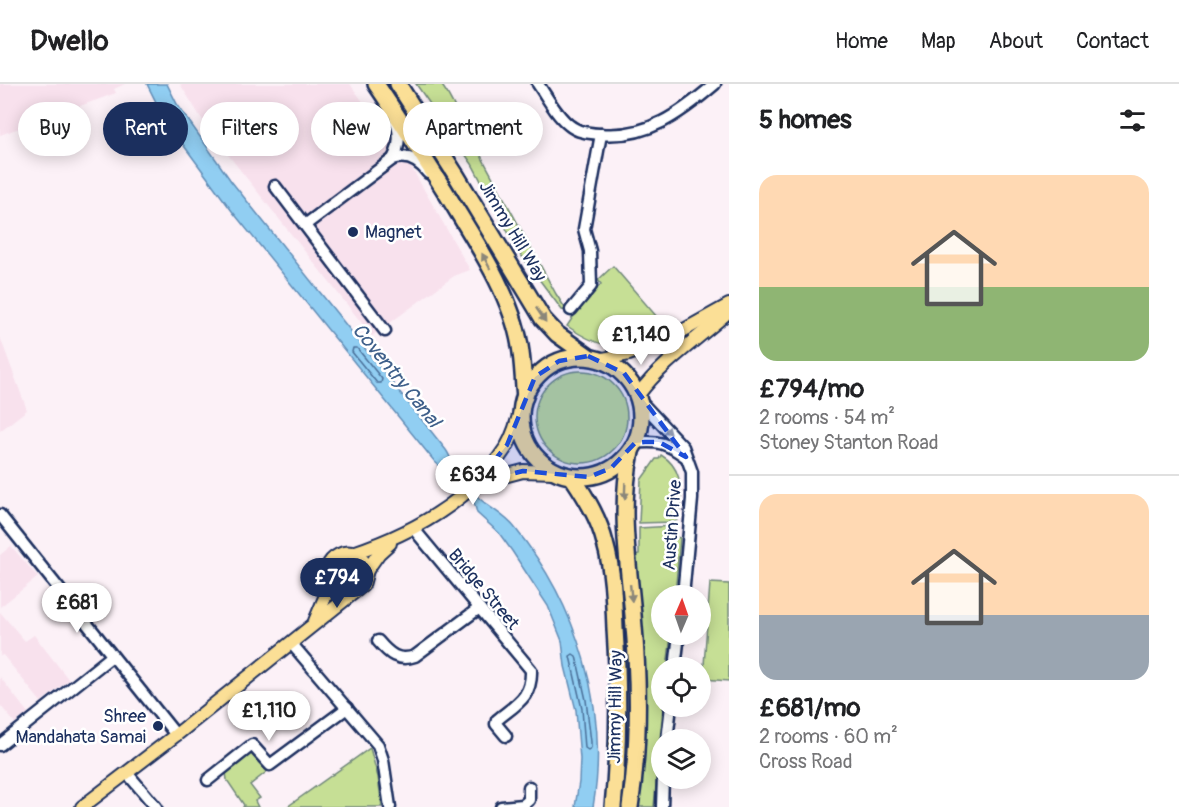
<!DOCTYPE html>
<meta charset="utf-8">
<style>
body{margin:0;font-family:Pangolin,sans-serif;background:#f2f2f2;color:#202124;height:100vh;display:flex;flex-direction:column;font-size:22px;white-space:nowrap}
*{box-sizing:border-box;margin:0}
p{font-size:20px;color:#757577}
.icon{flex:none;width:33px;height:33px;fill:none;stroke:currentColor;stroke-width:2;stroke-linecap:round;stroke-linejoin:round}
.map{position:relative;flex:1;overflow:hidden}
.details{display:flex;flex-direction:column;background:#fff;width:450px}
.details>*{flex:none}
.top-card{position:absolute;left:18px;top:18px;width:570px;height:54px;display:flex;gap:12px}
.needle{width:39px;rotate:2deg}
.fabs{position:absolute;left:651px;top:501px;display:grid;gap:12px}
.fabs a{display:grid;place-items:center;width:60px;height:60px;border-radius:50%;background:#fff;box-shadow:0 3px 15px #0003;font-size:30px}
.price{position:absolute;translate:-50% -51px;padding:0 14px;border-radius:21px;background:#fff;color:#222;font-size:20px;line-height:39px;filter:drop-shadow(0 2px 3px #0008)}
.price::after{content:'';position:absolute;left:50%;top:36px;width:18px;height:14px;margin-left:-9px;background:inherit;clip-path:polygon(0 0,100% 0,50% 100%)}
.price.on{background:#1b2f5e;color:#fff}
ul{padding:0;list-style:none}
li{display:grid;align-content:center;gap:12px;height:318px;padding:0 30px}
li+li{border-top:2px solid #e0e0e0}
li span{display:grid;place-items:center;height:186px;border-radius:18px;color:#555}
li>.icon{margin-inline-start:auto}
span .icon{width:108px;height:108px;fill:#fffc;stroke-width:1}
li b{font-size:26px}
h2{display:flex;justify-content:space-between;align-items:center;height:72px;padding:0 30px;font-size:26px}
.pill{padding:0 21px;border-radius:27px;background:#fff;box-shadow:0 3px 15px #0003;font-size:21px;line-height:54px}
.pill.on{background:#1b2f5e;color:#fff}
header{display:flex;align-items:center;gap:36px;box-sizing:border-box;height:84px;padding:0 30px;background:#fff;border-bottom:2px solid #e0e0e0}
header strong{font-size:28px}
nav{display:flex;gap:33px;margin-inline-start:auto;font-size:21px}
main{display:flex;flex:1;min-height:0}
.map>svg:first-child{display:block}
.built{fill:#f8e1ed}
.green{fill:#c6df95;stroke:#70877a;stroke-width:1.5}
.water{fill:#91cef2;stroke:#628eb7;stroke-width:1.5}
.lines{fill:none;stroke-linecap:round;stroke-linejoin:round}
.shore{stroke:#4a6f99;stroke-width:1.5}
.minor-casing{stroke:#1b2f5e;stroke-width:15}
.major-casing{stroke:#1b2f5e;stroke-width:16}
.highway-casing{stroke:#1b2f5e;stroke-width:20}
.minor{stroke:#fff;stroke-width:10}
.major{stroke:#fbdf96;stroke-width:12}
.highway{stroke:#fbdf96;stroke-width:15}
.oneway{fill:#8b877a}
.oneway2{fill:#8d97ae}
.marked{fill:#1d4ed8;fill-opacity:0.2;stroke:#1d4ed8;stroke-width:4.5;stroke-dasharray:12 8;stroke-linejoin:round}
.poi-dot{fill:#1b2f5e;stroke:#fff;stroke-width:2}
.labels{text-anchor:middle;stroke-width:5;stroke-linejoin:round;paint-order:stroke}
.street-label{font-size:18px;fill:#1b2f5e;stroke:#fff}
.poi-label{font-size:18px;fill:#1b2f5e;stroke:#fff;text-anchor:start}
.water-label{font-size:20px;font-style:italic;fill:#3e5f8a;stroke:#fff}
</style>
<header>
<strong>Dwello</strong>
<nav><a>Home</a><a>Map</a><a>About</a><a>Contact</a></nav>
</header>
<main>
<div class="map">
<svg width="729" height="723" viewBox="0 0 729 723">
<rect width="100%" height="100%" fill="#fcf1f7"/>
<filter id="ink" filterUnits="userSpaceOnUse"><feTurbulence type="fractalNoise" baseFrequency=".0167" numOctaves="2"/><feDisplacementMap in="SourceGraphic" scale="12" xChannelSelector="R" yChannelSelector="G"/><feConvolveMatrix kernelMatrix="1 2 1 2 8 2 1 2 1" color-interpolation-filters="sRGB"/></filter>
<g filter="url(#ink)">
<g class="built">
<polygon points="0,0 125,0 114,5 116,9 0,51"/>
<polygon points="180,0 350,0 414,88 470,186 454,192 372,252 210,48"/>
<polygon points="0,253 27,326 0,347"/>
<polygon points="11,462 38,493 0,523 0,471"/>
<polygon points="0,528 25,557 34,551 69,596 41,618 3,571 0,572"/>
<polygon points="0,593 28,629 15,639 0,621"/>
</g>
<g class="green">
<polygon points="416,0 441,0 447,9 556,210 567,227 562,226 518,167 472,80"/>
<path d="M613,182l44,51 12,6 -17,7 -2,10c-34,12 -54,6 -83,-14l12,-18 22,-24 -3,-4z"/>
<circle cx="581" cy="333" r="46"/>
<path d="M661,371c21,12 20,33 20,54h-4v11l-2,2 -36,1 2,-43 15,-21h3z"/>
<polygon points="673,442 676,447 676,453 680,454 675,511 662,512 662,550 671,551 667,583 662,584 663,623 654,723 637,723 634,471 639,470 639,444"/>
<polygon points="710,499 729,500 729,597 703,595"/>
<polygon points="370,664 378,693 382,723 287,723"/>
<polygon points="252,668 256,670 269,686 250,701 260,714 255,717 258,723 243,723 244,721 227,696 226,688"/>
</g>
<path class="water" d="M147,0h20l10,20 54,77 215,269c5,7 6,14 10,21 5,9 16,20 24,28 11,10 25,16 35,29 62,76 95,181 78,279h-18l4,-25 1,-23 -4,-49 -11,-44 -3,-25 -14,-35 -36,-55 -13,-18 -22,-20 -3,-11 -24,-27 -15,-13 -203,-251 -67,-91z"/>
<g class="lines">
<g class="shore">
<polygon points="170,25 173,26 186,44 185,48 181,48 168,28"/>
<polygon points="353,264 357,264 382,295 381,299 377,299 352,268"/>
<polygon points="573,570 576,572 586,616 591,658 591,664 588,666 585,664 582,625 570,572"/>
</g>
<g class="minor-casing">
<g id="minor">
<path d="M538,0c9,13 18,31 31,41 8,7 19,8 30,9 48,5 82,-21 116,-50"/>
<path d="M393,75c7,-13 8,-25 2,-39"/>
<polyline points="275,102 385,247"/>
<path d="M305,141l88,-66c15,-5 26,2 35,14"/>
<polyline points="571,226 591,202 590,167 584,145 601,50"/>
<polyline points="640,317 683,363 692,388 692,415 683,512"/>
<path d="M635,359c23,-3 32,0 51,14"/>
<polyline points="0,431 176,651"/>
<path d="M413,444l118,142c1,28 -15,34 -34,50l-1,4 10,12"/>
<path d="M378,557c11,13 20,21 37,15l63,-47"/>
<polyline points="291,559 378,661 383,676 390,723"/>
<polyline points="675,584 679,550"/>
<polyline points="667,656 671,622"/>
<polyline points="0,661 112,572"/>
<polyline points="127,689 156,723"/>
<polyline points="208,696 252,661 270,681 347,624"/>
<polyline points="501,723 523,721 529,716 529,703"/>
<polyline points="662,723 663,694"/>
</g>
</g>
<g class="major-casing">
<g id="major">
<polyline points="603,275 629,270 668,255 729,221"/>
<path d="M638,311c25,-34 60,-56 91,-84"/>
<polyline points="477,399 523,387 555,388"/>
<path d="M353,469c60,-20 119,-53 154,-107 7,-12 11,-26 14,-39"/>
<polyline points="367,486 379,469 390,459"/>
<polyline points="315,537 326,511 328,495"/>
<path d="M82,723l94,-72 187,-150 4,-15c-10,-36 -54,-8 -36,13 6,7 12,9 21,9"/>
</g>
</g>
<g class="highway-casing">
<g id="highway">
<path d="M376,0c24,35 46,71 69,107 28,47 66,101 75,155 3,17 3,34 5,51"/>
<polyline points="398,0 456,91 543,235 557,250 588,272"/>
<circle cx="581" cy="333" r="60"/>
<path d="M573,394c14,21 26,41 32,65 8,28 9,58 10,86 4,60 4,118 -2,178"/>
<path d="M630,723c10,-63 9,-128 3,-192 -5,-57 -14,-106 -2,-163"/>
</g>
</g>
<use href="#minor" class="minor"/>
<use href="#major" class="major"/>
<use href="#highway" class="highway"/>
</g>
<defs><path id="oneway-solid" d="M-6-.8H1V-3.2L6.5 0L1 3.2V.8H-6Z" transform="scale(1.5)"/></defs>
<g class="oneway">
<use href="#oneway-solid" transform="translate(486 177) rotate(-118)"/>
<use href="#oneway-solid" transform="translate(541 231) rotate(56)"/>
<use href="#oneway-solid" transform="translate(625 407) rotate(92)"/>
<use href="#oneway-solid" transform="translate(631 509) rotate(84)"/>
</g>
<use class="oneway2" href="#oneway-solid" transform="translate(665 344) rotate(45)"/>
</g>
<path class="marked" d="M588,272l36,17 62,84 -27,-15h-14l-10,1 -24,25 -22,9 -66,-6 -47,12 31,-38 28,-68 24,-16z"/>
<g class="poi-dot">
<circle cx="353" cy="148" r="6"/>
<circle cx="158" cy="642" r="6"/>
</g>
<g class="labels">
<g class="street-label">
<text transform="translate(513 147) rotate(59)" y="6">Jimmy Hill Way</text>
<text transform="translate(672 441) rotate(-86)" y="6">Austin Drive</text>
<text transform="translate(484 505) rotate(50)" y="6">Bridge Street</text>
<text transform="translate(615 623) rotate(-89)" y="6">Jimmy Hill Way</text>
</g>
<g class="poi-label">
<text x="365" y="154">Magnet</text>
<text x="146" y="638" text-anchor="end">Shree<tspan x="146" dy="21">Mandahata Samai</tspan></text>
</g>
<g class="water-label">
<text transform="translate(397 291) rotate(51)" y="7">Coventry Canal</text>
</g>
</g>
</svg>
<div class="fabs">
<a><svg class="needle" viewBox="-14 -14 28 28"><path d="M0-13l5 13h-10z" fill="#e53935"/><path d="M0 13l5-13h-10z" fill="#757577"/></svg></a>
<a><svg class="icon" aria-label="locate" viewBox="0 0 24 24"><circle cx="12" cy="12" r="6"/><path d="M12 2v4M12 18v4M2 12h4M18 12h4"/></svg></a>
<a><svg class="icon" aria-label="layers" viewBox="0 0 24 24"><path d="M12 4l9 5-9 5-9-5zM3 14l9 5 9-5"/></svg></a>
</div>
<b class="price" style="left:641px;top:282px">£1,140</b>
<b class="price" style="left:473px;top:422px">£634</b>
<b class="price on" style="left:337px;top:525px">£794</b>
<b class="price" style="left:77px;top:550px">£681</b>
<b class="price" style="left:269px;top:658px">£1,110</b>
<div class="top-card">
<a class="pill">Buy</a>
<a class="pill on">Rent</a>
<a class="pill">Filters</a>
<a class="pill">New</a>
<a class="pill">Apartment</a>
</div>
</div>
<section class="details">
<h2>5 homes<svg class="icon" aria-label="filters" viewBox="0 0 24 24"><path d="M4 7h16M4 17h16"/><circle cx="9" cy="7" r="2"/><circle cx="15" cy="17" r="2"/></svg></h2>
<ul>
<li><span style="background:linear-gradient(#ffd9b3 60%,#8fb573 0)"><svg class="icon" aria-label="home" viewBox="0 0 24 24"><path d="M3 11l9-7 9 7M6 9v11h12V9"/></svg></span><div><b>£794/mo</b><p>2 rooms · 54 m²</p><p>Stoney Stanton Road</p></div></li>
<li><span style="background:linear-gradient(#ffd9b3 65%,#9aa5b1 0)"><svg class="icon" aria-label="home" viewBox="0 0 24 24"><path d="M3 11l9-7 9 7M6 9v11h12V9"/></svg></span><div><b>£681/mo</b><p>2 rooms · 60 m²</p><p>Cross Road</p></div></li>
</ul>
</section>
</main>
